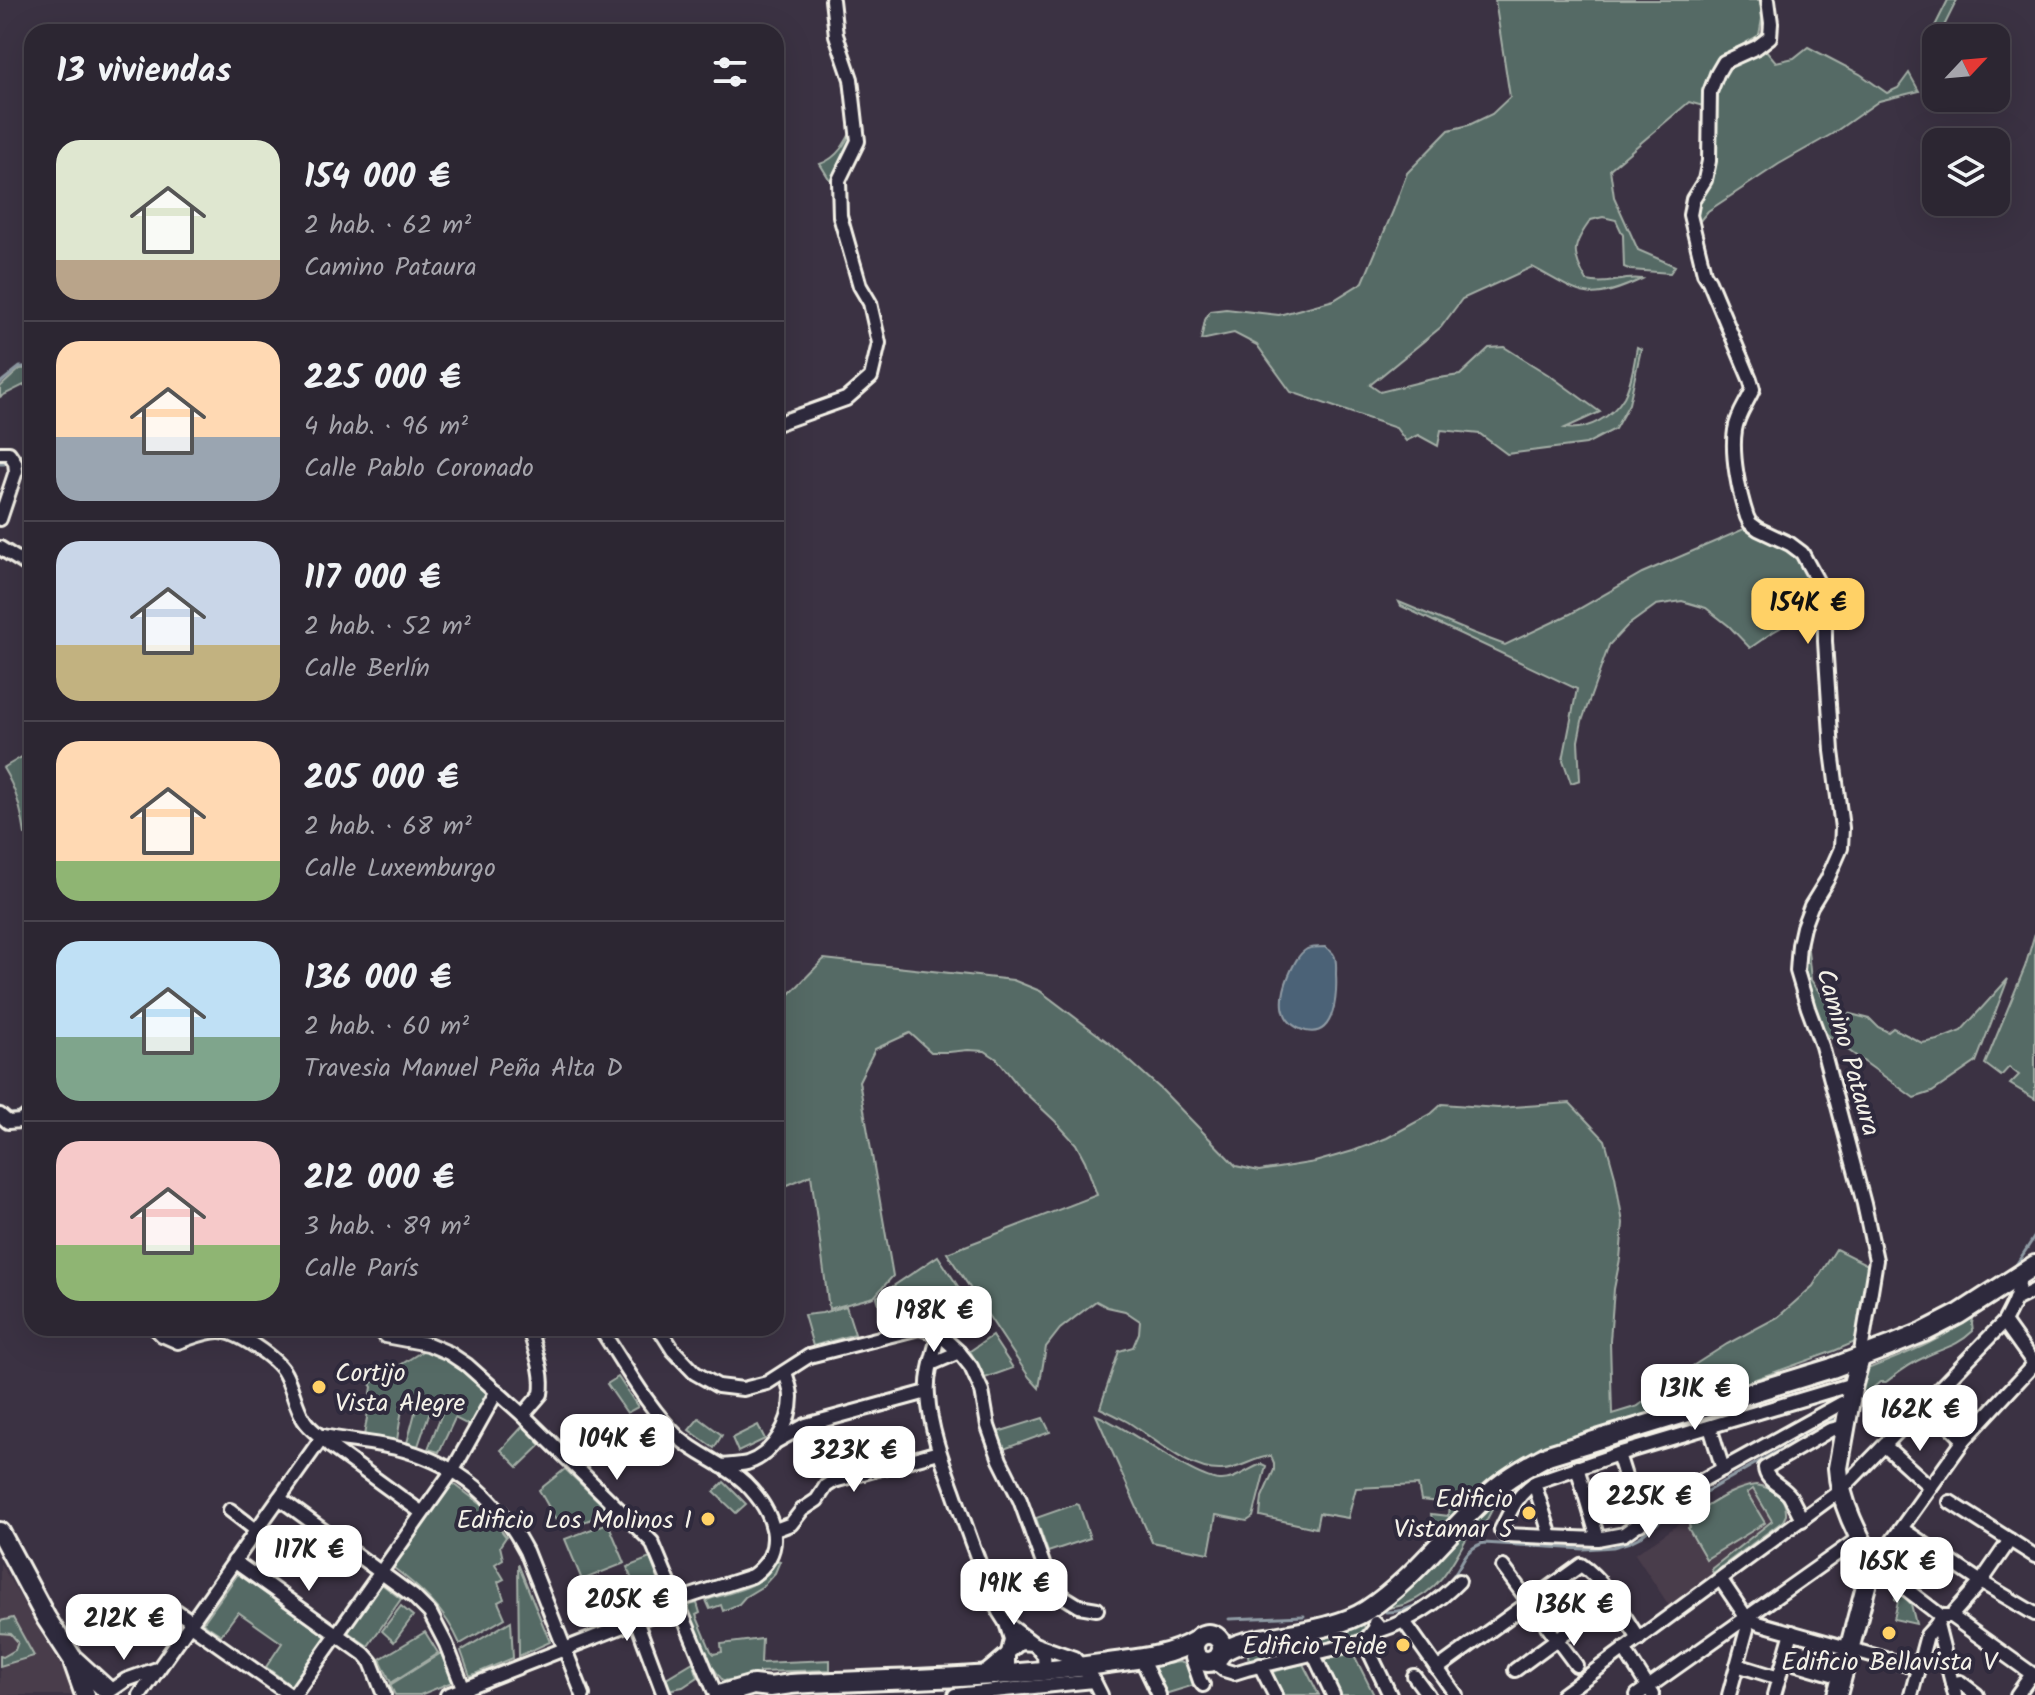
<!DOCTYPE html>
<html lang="es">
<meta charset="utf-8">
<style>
body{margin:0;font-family:Kalam,sans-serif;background:#342e3a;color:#f1f3f6;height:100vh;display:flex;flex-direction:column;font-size:30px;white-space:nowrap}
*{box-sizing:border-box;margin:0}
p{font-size:26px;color:#a6a5ac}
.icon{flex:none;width:44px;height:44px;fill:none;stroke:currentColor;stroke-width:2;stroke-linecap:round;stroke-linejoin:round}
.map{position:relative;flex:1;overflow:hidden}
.sheet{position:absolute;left:24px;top:24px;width:760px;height:1312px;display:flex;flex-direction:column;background:#2c2632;border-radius:24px;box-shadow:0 8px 32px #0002,0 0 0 2px #48434d}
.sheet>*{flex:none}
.needle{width:52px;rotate:64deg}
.controls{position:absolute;left:1922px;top:24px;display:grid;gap:16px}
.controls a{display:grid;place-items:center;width:88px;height:88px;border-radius:16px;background:#2c2632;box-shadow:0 8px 32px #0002,0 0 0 2px #48434d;font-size:40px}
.price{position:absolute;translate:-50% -68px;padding:0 18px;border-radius:16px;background:#fff;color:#222;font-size:26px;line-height:52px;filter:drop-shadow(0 2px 4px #0008)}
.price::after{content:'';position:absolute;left:50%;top:48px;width:24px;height:18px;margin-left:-12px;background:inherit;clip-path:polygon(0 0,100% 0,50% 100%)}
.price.current{background:#ffd166;color:#111}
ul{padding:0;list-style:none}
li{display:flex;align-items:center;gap:24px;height:200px;padding:0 32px}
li+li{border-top:2px solid #48434d}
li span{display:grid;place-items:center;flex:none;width:224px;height:160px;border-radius:24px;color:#555}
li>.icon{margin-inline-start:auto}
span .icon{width:96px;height:96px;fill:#fffc;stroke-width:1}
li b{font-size:34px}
h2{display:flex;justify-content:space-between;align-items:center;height:96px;padding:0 32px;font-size:34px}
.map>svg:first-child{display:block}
.built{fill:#4a3c4b}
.green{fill:#546a65;stroke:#a4aea6;stroke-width:2}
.water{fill:#4c6277;stroke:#8f9ba4;stroke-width:2}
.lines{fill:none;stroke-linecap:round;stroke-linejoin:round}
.stream{stroke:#8f9ba4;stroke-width:3}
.street-casing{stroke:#f4f1e8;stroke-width:18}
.secondary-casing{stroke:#f4f1e8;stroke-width:24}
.street{stroke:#2f2a3d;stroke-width:12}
.secondary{stroke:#2f2a3d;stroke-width:18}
.poi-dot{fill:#ffd166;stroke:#2f2a3d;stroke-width:3}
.labels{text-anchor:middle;stroke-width:8;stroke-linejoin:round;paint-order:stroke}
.street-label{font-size:26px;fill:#f4f1e8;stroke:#2f2a3d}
.poi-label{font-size:26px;fill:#f4f1e8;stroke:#2f2a3d;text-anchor:end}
</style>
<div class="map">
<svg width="2035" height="1695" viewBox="0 0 2035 1695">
<rect width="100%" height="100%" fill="#3b3243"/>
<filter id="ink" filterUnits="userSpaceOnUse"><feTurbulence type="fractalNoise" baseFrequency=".0125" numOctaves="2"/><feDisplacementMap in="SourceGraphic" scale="16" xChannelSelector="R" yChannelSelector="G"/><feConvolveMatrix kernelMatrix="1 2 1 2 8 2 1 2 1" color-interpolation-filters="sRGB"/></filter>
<g filter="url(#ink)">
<g class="built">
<polygon points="1753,1483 1763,1483 1783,1494 1789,1508 1789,1516 1785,1522 1670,1607 1635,1554 1729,1491 1741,1485"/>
<polygon points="0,1563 73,1686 82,1695 0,1695"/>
</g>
<g class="green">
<path d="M1495,0h265l2,19 -3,16 -33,19 -13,15 -10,37 -14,-4 -79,67 4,28 24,53 37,16 -5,7 -39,-3 -7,-3 -1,-32 -7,-15 -13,-3 -12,3c-19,25 -20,34 -4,61 23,5 34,-5 55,-2 -57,26 -59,15 -110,-12l-70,32 -21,28 -71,58 10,7 52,-13 28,-4 29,-27 15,-1 48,30 48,35 -35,16c23,3 47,-11 59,-31 8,-15 10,-34 13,-50l4,2 -12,55 -14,25 -29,15 -79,10 -27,-20 -39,-4 -3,16 -20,-11 -12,6 -10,-13 -105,-36 -34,-47 -23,-12 -33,7 4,-20 5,-9 16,-2 53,6 55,-15 29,-18 30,-71 14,-38 42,-43 20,-5 23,-11 18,-17z"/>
<polygon points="1948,0 1957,0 1938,38 1936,38 1931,52 1926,44"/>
<polygon points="1808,47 1860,74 1887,93 1898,88 1909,73 1919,91 1879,101 1832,134 1779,164 1708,211 1694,228 1697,210 1708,185 1713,106 1717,84 1728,66 1765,49 1776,62 1794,58"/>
<path d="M854,126l-1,10 -16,74 -6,-28 -11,-18c18,-6 26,-22 34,-38z"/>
<polygon points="32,368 32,381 0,397 0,387 20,369"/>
<path d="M1744,529c43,13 67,31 76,76l-47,27 -23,16 -21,-22 -23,-18 -24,-7 -26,4 -29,21 -18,19 -27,76 -4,20 2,39 -9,3 -8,-23 14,-71 -176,-83 -2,-4 74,31 32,12 65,-31 72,-41z"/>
<path d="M32,751v83h-7c-4,-25 -9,-45 -22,-66z"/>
<path d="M1806,930l5,50 20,29 39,10 8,8 10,5 5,-4 29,15 16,-3 23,-9 47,-52 -32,83 -44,30 -18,6 -84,-61c-15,-12 -28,-55 -28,-74 1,-11 3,-22 4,-33z"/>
<polygon points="2035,933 2035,1099 2010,1084 2019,1075 2009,1067 2001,1076 1985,1064 2025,967"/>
<path d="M824,959l189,21 27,11 73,55 49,44 74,76 23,5 56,-9 38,-11 34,-13 44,-24 11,-10 56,4 72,-5 35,37 10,36 8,47 -3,36 -6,30 -4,52 2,73 26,-8 39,-30 50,-32 51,-27 35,-31 23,-37 34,17 -12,73 -5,4 -19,8 -137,49 -135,41 -38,15 -39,31 -44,41 -8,4 -2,-18 17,2 1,-13 -28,-3 -3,-15 -62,3 -8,30 -29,-5 -3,15 -56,-12 2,-19 12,-27v-7l-3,-7c-17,1 -32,14 -49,14 -32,2 -67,-31 -94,-48 -9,-5 -19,-10 -28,-14l19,-57 14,-4 6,-14 1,-12 -15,-10 -18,-4 -11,-6 -36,28 -14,18 -7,41 -10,-11 -82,-124 150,-58 -12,-34 -9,-17 -21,-23 -35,-33 -23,-29 -12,-8 -17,-1 -19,2h-18l-21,-19 -35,16 -16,32 34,195 -19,21 -45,12 -18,-134 -35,15v-194l9,3z"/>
<path d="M938,1256l29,44 -22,26c-23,-11 -36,-6 -60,-1l-8,-28z"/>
<polygon points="846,1306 855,1334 813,1346 804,1315 822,1313"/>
<path d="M1974,1315l-2,8 1,8c-18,17 -29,16 -50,27 -14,6 -25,15 -37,24h-6l-12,10h-7l4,-22c38,-15 77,-29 109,-55z"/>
<polygon points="992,1336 1013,1368 985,1378 970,1351"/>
<polygon points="426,1349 459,1365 491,1394 472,1427 455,1418 439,1452 428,1449 442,1413 431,1408 418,1446 407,1443 417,1405 403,1403 397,1440 364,1436 372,1387 370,1384"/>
<polygon points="618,1377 638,1407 627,1413 607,1384"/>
<path d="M1096,1415c33,12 99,66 126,65 14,0 27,-12 40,-16l4,2 -13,51 -6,4 -31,-6 -7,38 -57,-11z"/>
<polygon points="699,1418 722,1435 714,1448 689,1430"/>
<polygon points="1043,1418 1050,1432 1004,1449 998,1432"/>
<polygon points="758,1425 765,1439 738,1452 732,1438"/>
<polygon points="523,1426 541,1445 518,1467 501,1450"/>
<polygon points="565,1469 610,1512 562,1530 539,1490"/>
<path d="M450,1481l32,24 24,32 -6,9 3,13 -8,5 9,15 -6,3 6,17 -6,3 7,16 -45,26c-15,-35 -41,-57 -70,-79z"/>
<polygon points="724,1482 746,1504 736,1513 714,1492"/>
<path d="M1756,1485c17,3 31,12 30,30l-3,6 -70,52 -2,-4 61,-48 -19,-32 -6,4 18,30 -59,36 -18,-31 2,-1 -4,-8c22,-12 44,-31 70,-34z"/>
<path d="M1499,1496l-19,37 -10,-1c-17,30 -29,58 -64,72 -8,3 -18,4 -26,5l49,-39z"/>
<polygon points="1076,1504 1079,1505 1090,1538 1048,1552 1036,1518"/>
<polygon points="608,1523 625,1563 582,1580 565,1539"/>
<polygon points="650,1558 664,1595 641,1603 627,1567"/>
<path d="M776,1560l4,1 -5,12 -12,13 -18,11 -6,7 -16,7 -2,-6 -11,4 -4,-9c28,-9 57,-11 70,-40z"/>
<polygon points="518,1564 550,1642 519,1656"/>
<polygon points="238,1574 328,1638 293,1687 266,1667 282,1643 238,1612 221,1635 203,1623"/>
<polygon points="379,1582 401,1599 368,1646 345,1630"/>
<polygon points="1897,1588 1911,1604 1916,1624 1894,1619 1898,1601 1895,1599"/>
<polygon points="697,1603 700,1613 696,1615 711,1651 714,1654 722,1652 721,1644 762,1639 761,1663 830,1660 830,1670 759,1672 759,1675 723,1681 712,1666 688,1610 690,1605"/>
<polygon points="401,1606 413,1616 394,1642 382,1631"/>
<polygon points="13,1618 34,1656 0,1666 0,1656 3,1657 15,1650 18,1642 11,1634 0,1633 0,1621"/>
<polygon points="511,1621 513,1658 470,1676 461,1651"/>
<polygon points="1362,1623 1365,1627 1356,1639 1271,1659 1249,1662 1248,1655 1254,1650 1310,1641"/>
<polygon points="425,1632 438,1653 391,1683 380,1659"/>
<polygon points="441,1653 452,1682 420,1695 395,1695 390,1685"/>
<polygon points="1353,1653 1374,1695 1340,1695 1323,1660"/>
<polygon points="693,1662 698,1677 683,1687 667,1690 663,1680"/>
<polygon points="1179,1662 1189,1665 1194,1685 1165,1694 1150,1667"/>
<polygon points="1303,1664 1319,1695 1283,1695 1272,1672"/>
</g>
<path class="water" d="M1325,947c3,2 7,4 9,8 3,5 2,13 2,19 1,18 0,64 -30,57 -29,-8 -26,-34 -17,-56 4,-9 9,-21 18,-26 5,-2 13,-2 18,-2z"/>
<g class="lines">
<g class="stream">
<polyline points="0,383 20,367 32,367"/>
<polyline points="0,463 8,463"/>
<polyline points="0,1107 9,1114 21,1113"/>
<polyline points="2016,1265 2035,1236"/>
<polyline points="164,1328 166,1331 182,1335"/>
<polyline points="234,1328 248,1335"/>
<polyline points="277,1356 288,1368"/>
<path d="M1386,1612c25,0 52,-16 67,-36 12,-16 10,-25 30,-33l101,6 29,-2 17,-5 10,-5 34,-27 160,-91"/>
<polyline points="1229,1619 1304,1616"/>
</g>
<g class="street-casing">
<g id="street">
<path d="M1768,0l3,23 -1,14 -13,10 -33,15 -7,12 -7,18 -1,69 -4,19 -12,19 -3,16 14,58 5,8 41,98 3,10c-6,14 -16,26 -18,41 -4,25 4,63 12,87l3,6 8,6 32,15 12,9 20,37 3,14v37l7,110 10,77 -1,20 -14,32 -16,26 -8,21 -4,18 -2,26 11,37 14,38 42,158 12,56 -16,98"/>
<polyline points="776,424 846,399 871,377 879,343 870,303 860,286 840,216 839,180 858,141 851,79 836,35 832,0"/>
<polyline points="0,453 9,453 15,462 16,471 0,519"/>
<polyline points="0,548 32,568"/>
<polyline points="0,1115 8,1122 21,1121 32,1112"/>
<polyline points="2015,1300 2035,1290"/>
<polyline points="2004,1322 2034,1364"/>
<path d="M155,1328l7,7 16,7c13,-4 28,-11 41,-11 18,0 58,27 66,43 8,15 10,32 19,46 6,10 18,16 26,26l91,66"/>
<polyline points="376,1328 385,1336 428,1344 449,1353 467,1365 523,1415 652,1542 716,1695"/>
<path d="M600,1328c25,37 47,79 79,110 20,18 46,26 66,45 28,28 45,66 7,93l-77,25"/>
<polyline points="659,1328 673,1350 695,1373 718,1386 743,1389 767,1383 809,1356 919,1328 939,1334 959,1352 971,1367 982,1391 988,1426 1000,1460 1020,1500 1046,1572 1061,1595 1079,1606 1097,1609"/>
<path d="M939,1334c-5,19 -13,41 -11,61 2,33 14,65 25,95 14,41 29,82 46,122l7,11 5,16 -3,14v21"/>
<polyline points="2035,1363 1964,1440 1875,1565 1941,1616 1951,1616 2035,1676"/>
<polyline points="931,1364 959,1352"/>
<path d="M1852,1399l-10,4 -152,84 -66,47 -27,5 -92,-4 -4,-5c10,-20 16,-36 35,-48l82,-28 235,-70"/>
<polyline points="1926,1403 1964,1440"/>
<path d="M523,1415l18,-21c4,-21 -7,-46 -12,-66"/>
<polyline points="1710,1427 1723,1469"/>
<path d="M323,1436c26,5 55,7 81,14 56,16 95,49 122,101l57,144"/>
<polyline points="777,1441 806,1425 927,1392"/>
<polyline points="1885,1446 1930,1487"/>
<polyline points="1618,1454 1640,1524"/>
<path d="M721,1466c8,-1 18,-1 26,-3 26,-8 44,-40 44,-66 0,-9 -4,-17 -6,-25"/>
<polyline points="1577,1467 1598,1539"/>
<polyline points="1534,1483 1551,1537"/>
<polyline points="279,1498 413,1596 430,1613 446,1644 466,1695"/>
<polyline points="1950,1502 2035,1556"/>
<polyline points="230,1510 256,1530"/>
<path d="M1802,1520c-3,-8 -8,-16 -12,-24 -8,-11 -24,-14 -25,-28l65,-38 16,-4"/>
<polyline points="1902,1529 1981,1582 2035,1614"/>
<polyline points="775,1530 791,1524 802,1510 817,1500 826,1486 834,1481 939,1452"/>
<polyline points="234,1561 364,1654 371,1662 384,1695"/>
<polyline points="1503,1567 1529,1602"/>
<polyline points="1721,1580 1746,1617 1758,1623 1918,1668"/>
<polyline points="165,1603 191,1621"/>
<polyline points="1941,1616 1937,1624 1955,1695"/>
<polyline points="1951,1616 1981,1582 2010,1540"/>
<polyline points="636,1620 664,1695"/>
<polyline points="1403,1620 1456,1695"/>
<polyline points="1006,1623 1034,1644 1074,1658 1094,1681 1101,1695"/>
<path d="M1375,1623l6,7c29,-9 58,-28 78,-49"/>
<polyline points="189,1624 290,1695"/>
<polyline points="1547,1626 1576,1665"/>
<polyline points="1358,1643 1364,1644 1367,1647 1390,1695"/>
<polyline points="1624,1649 1653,1695"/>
<polyline points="1313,1653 1333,1695"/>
<polyline points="1141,1658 1159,1695"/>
<polyline points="1192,1658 1200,1681 1203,1685"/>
<polyline points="1784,1660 1842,1677"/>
<polyline points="1213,1661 1224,1670 1234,1673 1247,1669 1358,1643 1366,1640 1377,1626"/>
<polyline points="1260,1665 1275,1695"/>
<polyline points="1737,1665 1779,1678"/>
<path d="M1437,1669l144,-104c25,17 41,49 58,74"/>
<polyline points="1515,1670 1611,1599"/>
<polyline points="982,1675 1020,1643 1034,1644 1044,1655 1045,1672"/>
<polyline points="1414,1676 1428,1695"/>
<polyline points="1952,1684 1960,1682 1977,1695"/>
<polyline points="110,1691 126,1680 157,1669"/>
<polyline points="140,1695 323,1436"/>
<polyline points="294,1695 453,1470 497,1391"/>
<polyline points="447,1695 677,1605"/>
<polyline points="955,1695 1094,1681"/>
<path d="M1562,1695l279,-205 163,-168c8,-15 16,-29 15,-46"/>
<polyline points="1637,1695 1859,1538"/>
<polyline points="1729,1695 1747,1629 1746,1617"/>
<polyline points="1774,1695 1792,1632"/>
<polyline points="1911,1695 1927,1635 1937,1624"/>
<polyline points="2017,1695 2032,1674"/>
</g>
</g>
<g class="secondary-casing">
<g id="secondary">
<polyline points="0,1532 46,1618 72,1658 107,1690"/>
<circle cx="1208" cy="1648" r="14"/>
<path d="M1221,1653c16,-11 33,-13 52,-16 28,-5 70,-11 94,-27 50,-33 84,-84 129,-122 16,-14 34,-23 52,-33l284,-87 58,-22 34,-14 35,-18 76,-49"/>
<polyline points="74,1664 85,1695"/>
<path d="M719,1695l34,-10 17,2 21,-3c103,-5 207,-5 310,-20 32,-5 65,-6 94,-23"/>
<path d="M1837,1695l30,-113 8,-17c-17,-29 -35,-62 -37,-97l15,-84 7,-26"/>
</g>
</g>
<use href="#street" class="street"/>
<use href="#secondary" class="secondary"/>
</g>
</g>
<g class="poi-dot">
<circle cx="319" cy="1387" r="8"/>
<circle cx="1529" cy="1513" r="8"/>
<circle cx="708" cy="1519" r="8"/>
<circle cx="1889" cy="1633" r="8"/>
<circle cx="1403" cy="1645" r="8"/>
</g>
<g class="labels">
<g class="street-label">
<text transform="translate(1849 1052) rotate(74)" y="9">Camino Pataura</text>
</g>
<g class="poi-label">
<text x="335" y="1381" text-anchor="start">Cortijo<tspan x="335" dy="30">Vista Alegre</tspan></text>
<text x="1513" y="1507">Edificio<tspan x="1513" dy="30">Vistamar 5</tspan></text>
<text x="692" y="1528">Edificio Los Molinos I</text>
<text x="1387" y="1654">Edificio Teide</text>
<text x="1889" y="1670" text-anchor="middle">Edificio Bellavista V</text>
</g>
</g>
</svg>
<div class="controls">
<a><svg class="needle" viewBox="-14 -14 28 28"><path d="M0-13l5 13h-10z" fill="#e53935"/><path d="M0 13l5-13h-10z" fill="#a6a5ac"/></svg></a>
<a><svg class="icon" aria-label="layers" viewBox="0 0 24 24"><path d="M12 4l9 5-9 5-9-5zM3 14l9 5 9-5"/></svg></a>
</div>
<b class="price current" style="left:1808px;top:646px">154K €</b>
<b class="price" style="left:934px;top:1354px">198K €</b>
<b class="price" style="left:1695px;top:1432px">131K €</b>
<b class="price" style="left:1920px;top:1453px">162K €</b>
<b class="price" style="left:617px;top:1482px">104K €</b>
<b class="price" style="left:854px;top:1494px">323K €</b>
<b class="price" style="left:1649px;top:1540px">225K €</b>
<b class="price" style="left:309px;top:1593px">117K €</b>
<b class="price" style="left:1897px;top:1605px">165K €</b>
<b class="price" style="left:1014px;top:1627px">191K €</b>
<b class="price" style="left:627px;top:1643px">205K €</b>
<b class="price" style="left:1574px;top:1648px">136K €</b>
<b class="price" style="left:124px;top:1662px">212K €</b>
<section class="sheet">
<h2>13 viviendas<svg class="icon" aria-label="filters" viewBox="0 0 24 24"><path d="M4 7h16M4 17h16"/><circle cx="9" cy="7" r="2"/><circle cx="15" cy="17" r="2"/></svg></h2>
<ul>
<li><span style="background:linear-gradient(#dfe7d0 75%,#b9a48a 0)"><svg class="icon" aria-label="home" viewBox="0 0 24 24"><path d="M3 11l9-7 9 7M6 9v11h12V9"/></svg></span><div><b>154 000 €</b><p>2 hab. · 62 m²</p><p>Camino Pataura</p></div></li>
<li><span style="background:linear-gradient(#ffd9b3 60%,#9aa5b1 0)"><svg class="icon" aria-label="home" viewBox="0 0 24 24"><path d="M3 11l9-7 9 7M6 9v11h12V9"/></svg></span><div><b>225 000 €</b><p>4 hab. · 96 m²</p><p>Calle Pablo Coronado</p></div></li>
<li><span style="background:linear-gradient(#c9d6e8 65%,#c2b280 0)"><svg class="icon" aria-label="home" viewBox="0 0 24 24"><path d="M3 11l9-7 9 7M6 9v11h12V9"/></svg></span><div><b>117 000 €</b><p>2 hab. · 52 m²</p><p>Calle Berlín</p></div></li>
<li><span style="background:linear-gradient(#ffd9b3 75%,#8fb573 0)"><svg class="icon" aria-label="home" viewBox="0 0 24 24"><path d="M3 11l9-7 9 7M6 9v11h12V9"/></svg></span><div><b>205 000 €</b><p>2 hab. · 68 m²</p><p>Calle Luxemburgo</p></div></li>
<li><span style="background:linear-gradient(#bfe0f5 60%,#7fa58c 0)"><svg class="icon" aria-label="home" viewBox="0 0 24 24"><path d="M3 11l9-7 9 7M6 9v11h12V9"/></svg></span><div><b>136 000 €</b><p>2 hab. · 60 m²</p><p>Travesia Manuel Peña Alta D</p></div></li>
<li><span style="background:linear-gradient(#f6c9c9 65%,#8fb573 0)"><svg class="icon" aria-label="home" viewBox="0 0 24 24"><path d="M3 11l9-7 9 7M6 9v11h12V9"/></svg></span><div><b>212 000 €</b><p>3 hab. · 89 m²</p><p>Calle París</p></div></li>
</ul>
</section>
</div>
